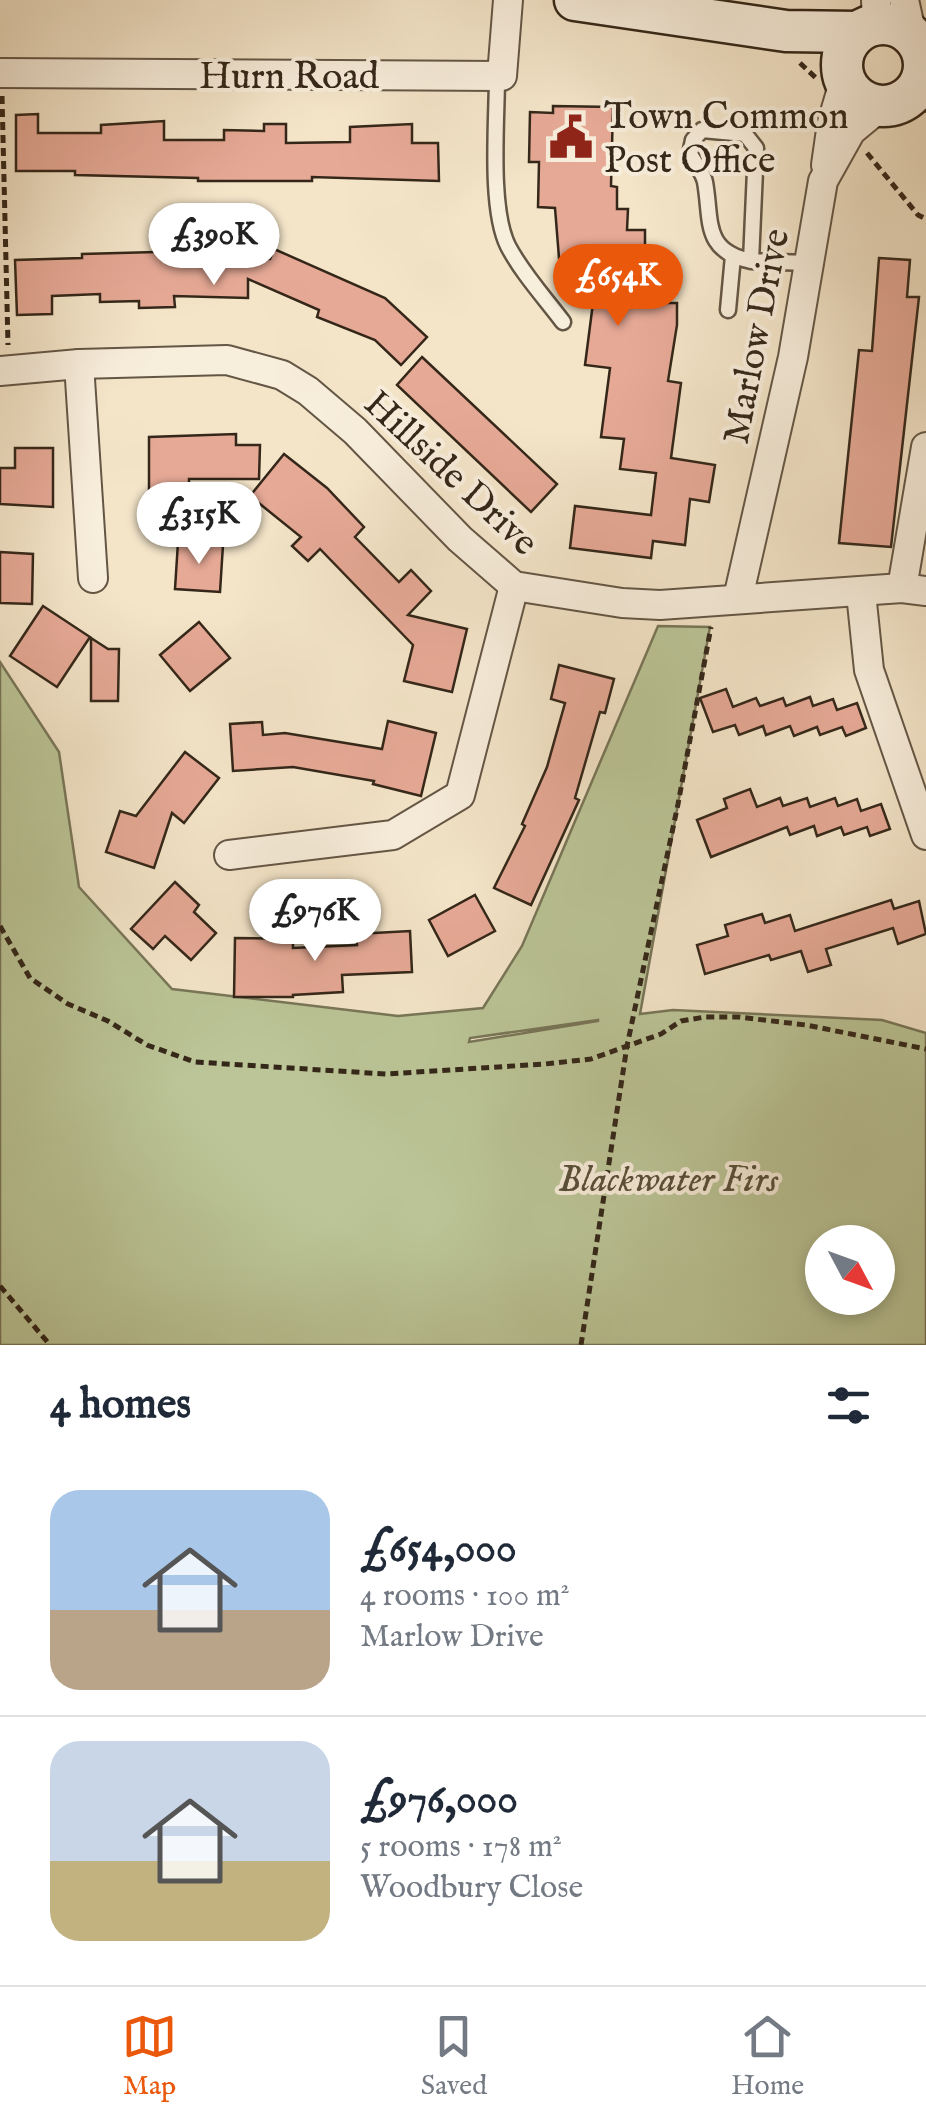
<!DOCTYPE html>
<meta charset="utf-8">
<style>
body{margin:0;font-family:"IM FELL English",serif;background:#f6f6f7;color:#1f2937;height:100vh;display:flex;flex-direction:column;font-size:38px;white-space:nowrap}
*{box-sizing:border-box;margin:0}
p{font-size:32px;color:#747a83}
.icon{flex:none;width:55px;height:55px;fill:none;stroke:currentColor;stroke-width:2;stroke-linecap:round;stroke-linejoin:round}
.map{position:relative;height:1345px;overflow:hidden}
.details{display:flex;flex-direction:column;background:#fff;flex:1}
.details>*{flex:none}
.needle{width:65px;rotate:131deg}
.buttons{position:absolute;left:805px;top:1225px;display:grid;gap:20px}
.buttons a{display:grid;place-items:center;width:90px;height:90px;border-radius:50%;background:#fff;box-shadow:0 5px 15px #0003;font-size:50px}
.price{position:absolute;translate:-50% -85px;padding:0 22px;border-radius:35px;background:#fff;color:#222;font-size:32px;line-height:65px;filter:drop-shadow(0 2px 5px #0008)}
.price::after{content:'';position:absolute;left:50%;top:60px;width:30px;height:22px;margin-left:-15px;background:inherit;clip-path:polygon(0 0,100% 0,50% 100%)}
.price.selected{background:#ea580c;color:#fff}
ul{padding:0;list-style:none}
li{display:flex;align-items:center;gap:30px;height:250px;padding:0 50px}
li+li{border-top:2px solid #e0e1e3}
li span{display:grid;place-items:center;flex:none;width:280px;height:200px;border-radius:30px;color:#555}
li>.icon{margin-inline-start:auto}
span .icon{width:120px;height:120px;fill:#fffc;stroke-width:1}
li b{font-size:42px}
h2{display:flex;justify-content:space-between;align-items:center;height:120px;padding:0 50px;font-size:42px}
.tabs{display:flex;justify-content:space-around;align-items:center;height:140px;border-top:2px solid #e0e1e3;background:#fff;font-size:28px;color:#747a83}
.tabs a{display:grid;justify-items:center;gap:5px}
.tabs .selected{color:#ea580c}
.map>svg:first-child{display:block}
.green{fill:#bbc597;stroke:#787658;stroke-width:2.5;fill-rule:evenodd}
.building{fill:#e6a996;stroke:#342719;stroke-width:2.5}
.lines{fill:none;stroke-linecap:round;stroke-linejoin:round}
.lane-casing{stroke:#645645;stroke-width:19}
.street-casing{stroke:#645645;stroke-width:32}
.secondary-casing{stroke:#342719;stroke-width:45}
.path{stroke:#342719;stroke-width:5;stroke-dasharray:8 5;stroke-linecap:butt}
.lane{stroke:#f8eedc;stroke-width:14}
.street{stroke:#f8eedc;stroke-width:28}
.secondary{stroke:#f8eedc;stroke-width:40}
.labels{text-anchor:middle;stroke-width:8;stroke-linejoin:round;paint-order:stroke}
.street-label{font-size:38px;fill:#342719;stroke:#f8eedc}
.poi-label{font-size:38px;fill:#342719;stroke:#f8eedc;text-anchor:start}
.park-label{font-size:38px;font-style:italic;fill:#564e38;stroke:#f8eedc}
</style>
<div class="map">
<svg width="926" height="1345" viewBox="0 0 926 1345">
<rect width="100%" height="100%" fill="#f4e5c9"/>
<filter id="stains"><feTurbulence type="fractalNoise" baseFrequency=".002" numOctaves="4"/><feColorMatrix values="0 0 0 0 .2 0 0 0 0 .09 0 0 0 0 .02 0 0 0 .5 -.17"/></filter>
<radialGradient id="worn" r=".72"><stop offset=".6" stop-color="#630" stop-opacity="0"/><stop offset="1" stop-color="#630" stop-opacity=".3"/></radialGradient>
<path class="green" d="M658,626l52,1 -70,387 33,-4 209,10 44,13v312h-926v-683l59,90 20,135 93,102 226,27 85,-8 39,-62zM598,1020v1l-129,21 1,-4zM822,1242h56v56h-56z"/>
<g class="building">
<polygon points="553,106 613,107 611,186 617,187 617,209 628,209 627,230 645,230 645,256 654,256 655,278 660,277 661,303 677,303 677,325 668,381 681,383 671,458 715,465 709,502 690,499 685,545 653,541 651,558 570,548 575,506 651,515 656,473 620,469 624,439 601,437 610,368 585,365 593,303 583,304 582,279 576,280 575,258 559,258 555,208 538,207 539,162 529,162 530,112 553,113"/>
<polygon points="38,114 38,133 101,133 101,125 164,121 164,140 224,140 224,130 264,131 264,124 286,124 286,143 350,142 350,127 412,124 412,143 438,143 439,181 312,177 312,181 198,181 198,178 75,175 75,171 16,171 16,115"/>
<polygon points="274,249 385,298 427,337 401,365 375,340 317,317 319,310 248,279 248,298 174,296 175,307 139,308 139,301 100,302 100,294 52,296 52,314 17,315 15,260 82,258 82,254 193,251 193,257 270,259"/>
<polygon points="879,258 910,260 907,297 919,297 891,547 839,543 859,350 872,351"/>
<polygon points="422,357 557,484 531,512 397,385"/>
<polygon points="236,434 236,445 260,445 259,479 189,479 189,496 149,496 149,437"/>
<polygon points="15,448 53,448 53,507 0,504 0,468 15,468"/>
<polygon points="284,454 327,488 364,527 355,537 399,582 411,570 431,591 408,615 467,629 452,692 404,681 413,645 320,549 308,561 292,546 301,537 250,496"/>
<polygon points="178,542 223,545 220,592 175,589"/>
<polygon points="0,552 33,554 32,604 0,603"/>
<polygon points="43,606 90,637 57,687 10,656"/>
<polygon points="199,622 230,658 190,691 160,655"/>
<polygon points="91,638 108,649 119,649 118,701 91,701"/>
<polygon points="559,665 614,679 605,713 600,712 575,798 579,800 531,905 494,888 525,826 522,824 547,767 565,703 551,699"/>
<polygon points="726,689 733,707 756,698 760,706 783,698 786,706 810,697 813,706 833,699 837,710 857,703 866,728 846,736 842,727 820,735 817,727 794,736 790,726 766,735 763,726 739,735 735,725 713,732 700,698"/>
<polygon points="388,721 436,733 421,796 373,784 374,781 293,767 233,771 230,724 262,722 263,735 285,733 382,749"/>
<polygon points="185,752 219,778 184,823 172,813 154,868 106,852 120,811 136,816"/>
<polygon points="750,789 757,807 780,798 783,806 807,798 810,807 835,798 838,806 857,799 861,811 881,804 890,829 870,836 867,827 844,835 841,827 817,836 814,826 790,835 787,827 711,857 697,820 727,808 724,799"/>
<polygon points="175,882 199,905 194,912 216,933 191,960 165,936 153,949 131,929"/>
<polygon points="475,895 495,931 448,956 429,920"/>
<polygon points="891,900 894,909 919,901 926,934 898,944 893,928 826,949 831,965 808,972 801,951 771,960 769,955 705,974 697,945 728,936 725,925 762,914 765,923 790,915 795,931"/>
<polygon points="410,931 412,972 342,975 343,992 293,995 293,997 234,997 235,938 293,939 293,948 357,945 356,934"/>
</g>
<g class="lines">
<g class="lane-casing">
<g id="lane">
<path d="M497,76c0,44 -8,132 11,170 14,27 37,52 55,76"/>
<path d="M751,261l5,-113 -11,-14 -43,-4 -9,10 -3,14c5,10 13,18 15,28 7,38 -3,69 46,79l57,2"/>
<polyline points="728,310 733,256"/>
</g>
</g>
<g class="street-casing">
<g id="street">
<polyline points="876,0 877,24"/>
<polyline points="904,0 912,36"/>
<polyline points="0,73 502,76 508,0"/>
<polyline points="826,165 832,123 844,82"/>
<polyline points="79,364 93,578"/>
<polyline points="0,371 79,364 227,360 282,375 308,391 355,431 460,539 514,586 622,603 660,605 902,588 926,591"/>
<polyline points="902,588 926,447"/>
<polyline points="861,593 869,670 926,835"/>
<polyline points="738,598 793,357 823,181 851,131 880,107"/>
<polyline points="229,855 393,835 460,795 514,586"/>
</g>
</g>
<g class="secondary-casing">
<g id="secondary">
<polyline points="575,0 786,31 857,32"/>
<circle cx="883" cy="65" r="41"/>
</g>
</g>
<g class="path">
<polyline points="800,63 817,79"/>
<polyline points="2,96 8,345"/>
<polyline points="906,116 926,110"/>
<polyline points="867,153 918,215 926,219"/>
<polyline points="0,926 30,978 68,1004 108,1021 147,1045 195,1062 386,1074 545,1064 591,1059 661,1034 681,1021 705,1017 738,1017 806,1025 926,1049"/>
<polyline points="0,1286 50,1345"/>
<polyline points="581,1345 627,1046 678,804 711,627"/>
</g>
<use href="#lane" class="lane"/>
<use href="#street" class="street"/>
<use href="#secondary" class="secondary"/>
</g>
<defs>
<g id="civic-bare" transform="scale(3.45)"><path d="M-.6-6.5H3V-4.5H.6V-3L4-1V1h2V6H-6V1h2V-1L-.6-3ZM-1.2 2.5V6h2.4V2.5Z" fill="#8f2418" stroke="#f8eedc" stroke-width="2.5" paint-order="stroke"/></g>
</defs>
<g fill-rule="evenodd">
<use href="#civic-bare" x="571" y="137"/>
</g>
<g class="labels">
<g class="street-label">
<text x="289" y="88">Hurn Road</text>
<text transform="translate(755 336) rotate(-79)" y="13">Marlow Drive</text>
<text transform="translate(452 472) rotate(43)" y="13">Hillside Drive</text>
</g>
<g class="poi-label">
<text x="604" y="128">Town Common<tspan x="604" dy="44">Post Office</tspan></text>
</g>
<g class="park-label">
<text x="668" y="1191">Blackwater Firs</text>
</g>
</g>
<rect width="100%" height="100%" filter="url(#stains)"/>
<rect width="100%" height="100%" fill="url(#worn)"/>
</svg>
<div class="buttons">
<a><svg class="needle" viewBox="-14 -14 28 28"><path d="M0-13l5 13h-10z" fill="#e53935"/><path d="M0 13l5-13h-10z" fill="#747a83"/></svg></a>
</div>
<b class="price" style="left:214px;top:288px">£390K</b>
<b class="price selected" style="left:618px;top:329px">£654K</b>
<b class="price" style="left:199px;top:567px">£315K</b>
<b class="price" style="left:315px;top:964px">£976K</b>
</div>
<section class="details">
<h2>4 homes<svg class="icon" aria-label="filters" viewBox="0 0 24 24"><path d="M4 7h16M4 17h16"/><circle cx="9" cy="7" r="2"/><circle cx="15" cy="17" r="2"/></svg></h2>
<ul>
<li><span style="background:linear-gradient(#a9c7e8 60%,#b9a48a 0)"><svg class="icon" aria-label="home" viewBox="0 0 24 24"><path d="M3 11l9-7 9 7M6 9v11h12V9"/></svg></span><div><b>£654,000</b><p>4 rooms · 100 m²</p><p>Marlow Drive</p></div></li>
<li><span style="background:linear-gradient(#c9d6e8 60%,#c2b280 0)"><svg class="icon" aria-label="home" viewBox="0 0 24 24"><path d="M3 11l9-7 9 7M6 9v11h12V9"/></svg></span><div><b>£976,000</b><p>5 rooms · 178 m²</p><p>Woodbury Close</p></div></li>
</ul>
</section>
<nav class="tabs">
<a class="selected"><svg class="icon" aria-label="map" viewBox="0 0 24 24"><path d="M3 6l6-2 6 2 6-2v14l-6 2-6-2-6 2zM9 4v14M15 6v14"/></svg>Map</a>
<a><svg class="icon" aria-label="saved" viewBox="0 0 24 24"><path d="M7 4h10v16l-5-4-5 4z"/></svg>Saved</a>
<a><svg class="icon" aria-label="home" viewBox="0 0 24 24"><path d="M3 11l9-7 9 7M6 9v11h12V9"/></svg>Home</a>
</nav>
